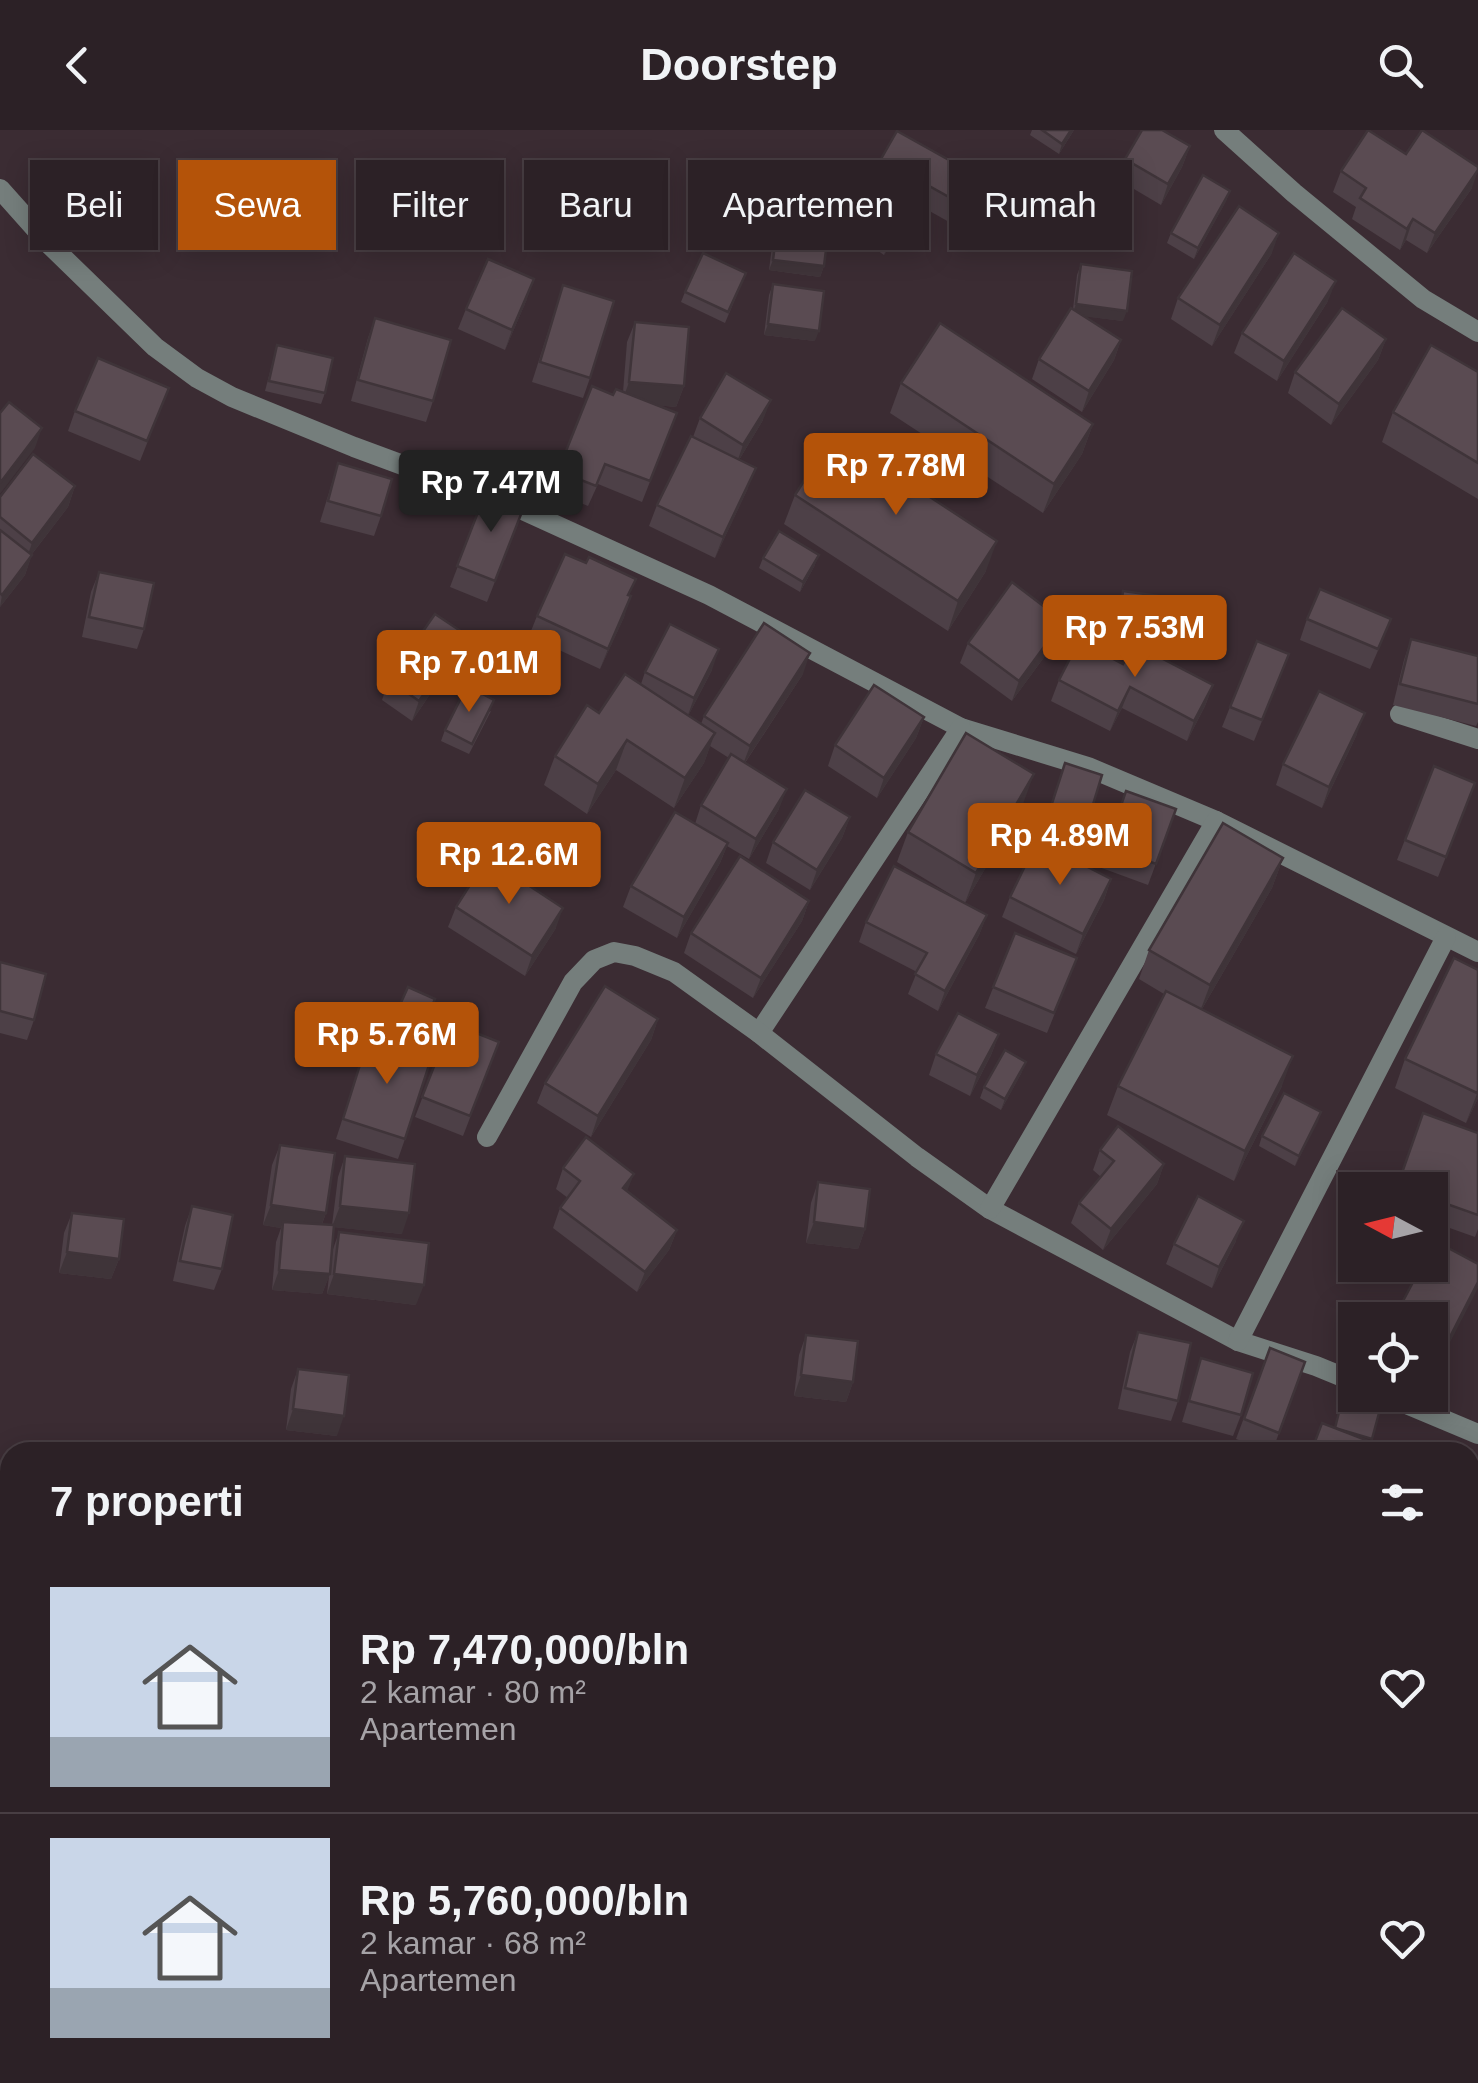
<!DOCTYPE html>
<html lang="id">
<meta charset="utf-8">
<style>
body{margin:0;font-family:Arial,sans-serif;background:#382e32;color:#f1f3f6;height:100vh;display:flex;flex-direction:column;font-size:38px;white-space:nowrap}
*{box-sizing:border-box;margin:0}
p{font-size:32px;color:#a6a3a7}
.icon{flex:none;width:55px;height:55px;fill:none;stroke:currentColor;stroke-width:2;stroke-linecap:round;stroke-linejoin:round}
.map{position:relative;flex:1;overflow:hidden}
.side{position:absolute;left:0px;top:1312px;width:1480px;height:642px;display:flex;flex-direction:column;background:#2c2126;border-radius:30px 30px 0 0;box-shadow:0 5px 25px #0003,0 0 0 2px #483e43}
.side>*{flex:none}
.top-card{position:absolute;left:30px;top:30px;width:1420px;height:90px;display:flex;gap:20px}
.needle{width:65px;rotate:277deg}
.controls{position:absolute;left:1338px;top:1042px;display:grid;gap:20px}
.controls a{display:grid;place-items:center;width:110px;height:110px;border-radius:0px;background:#2c2126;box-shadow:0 5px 25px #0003,0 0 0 2px #483e43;font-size:50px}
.price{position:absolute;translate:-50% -85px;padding:0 22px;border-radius:10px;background:#b45309;color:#fff;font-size:32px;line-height:65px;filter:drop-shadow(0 2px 5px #0008)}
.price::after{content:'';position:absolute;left:50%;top:60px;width:30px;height:22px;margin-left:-15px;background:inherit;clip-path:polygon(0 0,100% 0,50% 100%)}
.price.selected{background:#222;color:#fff}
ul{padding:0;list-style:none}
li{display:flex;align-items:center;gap:30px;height:250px;padding:0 50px}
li+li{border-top:2px solid #483e43}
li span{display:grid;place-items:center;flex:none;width:280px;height:200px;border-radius:0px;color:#555}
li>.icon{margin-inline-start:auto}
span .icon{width:120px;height:120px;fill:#fffc;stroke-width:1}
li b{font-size:42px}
h2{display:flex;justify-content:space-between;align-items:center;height:120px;padding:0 50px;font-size:42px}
.tag{padding:0 35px;border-radius:0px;background:#2c2126;box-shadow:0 5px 25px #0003,0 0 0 2px #483e43;font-size:35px;line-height:90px}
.tag.selected{background:#b45309;color:#fff}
header{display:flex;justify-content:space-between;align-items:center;height:130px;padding:0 50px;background:#2c2126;font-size:45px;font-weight:700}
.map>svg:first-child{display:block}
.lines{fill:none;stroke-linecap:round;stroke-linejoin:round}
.minor{stroke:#757e7c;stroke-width:20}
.wall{fill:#4d4047}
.shaded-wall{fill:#3f3439}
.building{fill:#5a4b52;stroke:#3f3439;stroke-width:2.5}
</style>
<header><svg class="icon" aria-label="back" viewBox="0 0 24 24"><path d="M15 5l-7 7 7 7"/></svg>Doorstep<svg class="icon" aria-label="search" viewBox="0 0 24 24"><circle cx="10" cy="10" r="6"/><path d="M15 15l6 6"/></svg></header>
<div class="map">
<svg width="1478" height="1953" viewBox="0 0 1478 1953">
<rect width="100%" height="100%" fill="#3b2c33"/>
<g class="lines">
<g class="minor">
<polyline points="1224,0 1294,63 1423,169 1478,202"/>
<polyline points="0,59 50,115 155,217 197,248 232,267 354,317 516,377 709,465 961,598 1088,637 1216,691 1478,822"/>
<polyline points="1400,584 1478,609"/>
<polyline points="759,903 961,598"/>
<polyline points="487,1007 573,852 594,830 614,822 635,826 674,842 759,903 917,1027 990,1079 1238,1211 1316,1236 1355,1252"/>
<polyline points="990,1079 1216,691"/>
<polyline points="1238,1211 1446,807"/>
<polyline points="1385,1265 1478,1304"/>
<polyline points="1470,1421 1478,1405"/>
<polyline points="0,1532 10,1529"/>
<polyline points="1470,1588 1478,1589"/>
<polyline points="353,1945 355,1953"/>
<polyline points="1470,1945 1478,1947"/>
<polyline points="1203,1953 1207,1945"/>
</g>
</g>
<g class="wall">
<polygon points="1032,0 1074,0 1059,24 1030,5"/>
<polygon points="1190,16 1182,37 1161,75 1117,49 1125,29"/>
<polygon points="1406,24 1472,58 1427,123 1406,110 1400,120 1352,89 1356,77 1333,62 1341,41"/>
<polygon points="881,29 990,53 983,73 967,102 874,50"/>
<polygon points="1230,61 1226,71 1194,129 1167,113 1171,103"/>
<polygon points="838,80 906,88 903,98 884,125 834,90"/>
<polygon points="778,90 824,136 820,147 769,140 774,100"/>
<polygon points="1272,123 1212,216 1171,189 1178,168"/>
<polygon points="1081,134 1123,191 1084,186 1121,210 1114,230 1082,282 1032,249 1039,229 1073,179 1077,145"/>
<polygon points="746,143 725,193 681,172 685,162"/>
<polygon points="773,154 815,211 764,205 769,165"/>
<polygon points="563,155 590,248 583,268 532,252"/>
<polygon points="527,169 505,220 458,199 466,179"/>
<polygon points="1328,171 1277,251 1234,223 1242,203"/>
<polygon points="375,188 433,271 426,292 351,271 368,208"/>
<polygon points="635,192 684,256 676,277 657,275 677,283 642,372 598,354 588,376 551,361 592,256 613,265 623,262 627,212"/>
<polygon points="1386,209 1378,230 1331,295 1288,263 1295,242"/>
<polygon points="277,215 325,263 321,274 265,261"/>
<polygon points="1478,242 1478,369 1382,312 1393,282"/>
<polygon points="901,253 1093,294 1082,324 1043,383 890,283"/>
<polygon points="169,258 140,331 68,301 75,281"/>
<polygon points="700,288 763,290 739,330 748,358 715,428 649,396 657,375 693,307"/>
<polygon points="338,333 381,386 374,406 320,392"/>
<polygon points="75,356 68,377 32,424 25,445 0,477 0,367"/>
<polygon points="487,359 525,374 487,472 450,457"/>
<polygon points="795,365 986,441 948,501 784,394"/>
<polygon points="763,428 815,435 800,462 759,438"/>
<polygon points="99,442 144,499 137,519 82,507 91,462"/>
<polygon points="1123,461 1169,508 1166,518 1115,512 1120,472"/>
<polygon points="629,466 624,487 600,539 529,506 537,486"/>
<polygon points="1307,489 1383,509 1370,539 1300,510"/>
<polygon points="1063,491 1056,511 1012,571 960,533 968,513"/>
<polygon points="465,504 457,524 412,591 382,570 389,550"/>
<polygon points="1411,509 1478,526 1478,592 1476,596 1393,575 1404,530"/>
<polygon points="1123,534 1213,555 1205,576 1187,611 1122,578 1110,601 1051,571 1059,550"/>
<polygon points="712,540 688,586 701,594 704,586 803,544 745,633 779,679 749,729 727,716 720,733 677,808 623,777 631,756 695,694 701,675 729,628 710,616 704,633 674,678 616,640 587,684 544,655 555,626 599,583 641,554 645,542"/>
<polygon points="1281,544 1254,611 1222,597 1230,577"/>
<polygon points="491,581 469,624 441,611 445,600"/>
<polygon points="924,587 916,608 877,668 828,636 835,615"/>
<polygon points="1357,604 1322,678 1276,655 1283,634"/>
<polygon points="1065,633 1083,707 1076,727 1056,721 1111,749 1104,770 1076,824 1002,787 1010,767 1039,712"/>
<polygon points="1434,636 1475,653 1438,747 1397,730"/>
<polygon points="1126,661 1176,679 1148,755 1099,737"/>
<polygon points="1023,674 965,773 897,732 908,702"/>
<polygon points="850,687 842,708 810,760 766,733 773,712"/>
<polygon points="1283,728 1272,758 1202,879 1282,956 1234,1051 1107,985 1118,956 1164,864 1139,849 1149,820"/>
<polygon points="809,771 802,791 753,868 684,823 691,803"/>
<polygon points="456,777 556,798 525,846 448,797"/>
<polygon points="987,785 979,805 938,881 908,864 917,842 859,812 866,792"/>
<polygon points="1015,803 1077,828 1047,903 985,878"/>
<polygon points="0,832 34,890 27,910 0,903"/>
<polygon points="1478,840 1478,968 1466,993 1395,958 1405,929"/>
<polygon points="435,869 413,919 386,907 390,897"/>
<polygon points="658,889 651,910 591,1007 537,973 545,953"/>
<polygon points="451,893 499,912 463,1006 415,987"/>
<polygon points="999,904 991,925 970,966 929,945 936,924"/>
<polygon points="369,906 405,1009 398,1029 336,1009"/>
<polygon points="1022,942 1001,980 980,968 984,957"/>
<polygon points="1321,982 1295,1036 1259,1016 1262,1006"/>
<polygon points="1423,983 1478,1003 1478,1099 1475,1107 1430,1091 1430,1060 1396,1060"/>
<polygon points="280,1015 326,1083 322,1094 332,1095 338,1047 345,1026 402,1104 334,1097 332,1122 339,1102 416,1175 327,1164 329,1146 322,1164 272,1160 276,1112 281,1098 263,1095 272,1035"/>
<polygon points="1100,1020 1164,1034 1157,1054 1103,1120 1071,1093 1079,1073 1101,1047 1093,1040"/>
<polygon points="563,1038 627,1062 677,1100 669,1120 637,1162 553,1098 560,1078 568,1068 556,1059"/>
<polygon points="818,1052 865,1099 858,1119 806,1113 811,1073"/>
<polygon points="192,1076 222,1139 214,1160 173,1151 185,1096"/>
<polygon points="72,1083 119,1129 111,1149 59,1143 64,1103"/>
<polygon points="1236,1111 1212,1158 1166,1134 1174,1114"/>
<polygon points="1138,1202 1178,1271 1171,1291 1118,1279 1130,1222"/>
<polygon points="806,1205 853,1252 846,1272 794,1266 799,1225"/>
<polygon points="1270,1218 1305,1232 1272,1322 1236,1309"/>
<polygon points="1201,1228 1241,1285 1233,1306 1182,1292"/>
<polygon points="298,1239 337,1306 286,1300 291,1259"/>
<polygon points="178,1945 233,1945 238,1953 175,1953"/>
<polygon points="391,1945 528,1945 530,1953 393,1953"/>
<polygon points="553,1945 661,1945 658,1953 552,1953"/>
</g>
<g class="shaded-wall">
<polygon points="1071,0 1074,0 1059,24 1062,14"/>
<polygon points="1190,16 1182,37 1161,75 1168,54"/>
<polygon points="1478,40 1472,58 1427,123 1435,103"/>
<polygon points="990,53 983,73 967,102 974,81"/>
<polygon points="1230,61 1226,71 1194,129 1198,118"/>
<polygon points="906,88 903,98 884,125 888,115"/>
<polygon points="1413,89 1406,110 1400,120 1407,99"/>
<polygon points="1279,103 1272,123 1212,216 1220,195"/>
<polygon points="773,130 824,136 820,147 769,140"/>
<polygon points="534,149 527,169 505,220 512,200"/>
<polygon points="1336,151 1328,171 1277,251 1284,231"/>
<polygon points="1076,174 1127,181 1123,191 1072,185"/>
<polygon points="768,194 819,201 815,211 764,205"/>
<polygon points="1386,209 1378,230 1331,295 1339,274"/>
<polygon points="1121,210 1114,230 1082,282 1089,261"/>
<polygon points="629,252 684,256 676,277 622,272"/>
<polygon points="771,270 763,290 736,335 743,315"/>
<polygon points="1093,294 1082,324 1043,383 1054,354"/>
<polygon points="42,298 35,318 0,364 0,353"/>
<polygon points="756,338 748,358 715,428 723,407"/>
<polygon points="75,356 68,377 25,433 32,413"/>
<polygon points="997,411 986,441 948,501 958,471"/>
<polygon points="32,425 25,445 0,477 2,465"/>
<polygon points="819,425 815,435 800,462 803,452"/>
<polygon points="631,466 624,487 600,539 608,519"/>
<polygon points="1063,491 1056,511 1012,571 1019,551"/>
<polygon points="1118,501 1169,508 1166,518 1115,512"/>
<polygon points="465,504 457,524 412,591 419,571"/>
<polygon points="719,519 712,540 687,588 694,568"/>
<polygon points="810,523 803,544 742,637 750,616"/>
<polygon points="1213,555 1205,576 1187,611 1194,591"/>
<polygon points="1130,557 1122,578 1110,601 1118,581"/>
<polygon points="1365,583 1357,604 1322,678 1329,657"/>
<polygon points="924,587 916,608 877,668 884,648"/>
<polygon points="715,603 704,633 674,678 685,648"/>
<polygon points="627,610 616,640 587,684 598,654"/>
<polygon points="1034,644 1023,674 965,773 976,743"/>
<polygon points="787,659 779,679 749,729 756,709"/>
<polygon points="850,687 842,708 810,760 817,740"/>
<polygon points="728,713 720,733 677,808 684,787"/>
<polygon points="1283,728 1272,758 1199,884 1210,855"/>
<polygon points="1111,749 1104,770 1076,824 1083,804"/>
<polygon points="809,771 802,791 753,868 761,848"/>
<polygon points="563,778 556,798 525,846 532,826"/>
<polygon points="987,785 979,805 938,881 945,861"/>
<polygon points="658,889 651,910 591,1007 598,986"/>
<polygon points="999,904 991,925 970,966 977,945"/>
<polygon points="1293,926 1282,956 1234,1051 1245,1021"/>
<polygon points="1026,932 1022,942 1001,980 1005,969"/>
<polygon points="1478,961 1478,968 1466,993"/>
<polygon points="1321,982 1318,992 1295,1036 1299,1026"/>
<polygon points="1164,1034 1157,1054 1103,1120 1111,1099"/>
<polygon points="634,1044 626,1064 623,1058"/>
<polygon points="271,1075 326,1083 318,1104 283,1092 281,1098 263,1095"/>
<polygon points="340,1076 409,1083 402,1104 332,1097"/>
<polygon points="1244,1091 1236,1111 1212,1158 1219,1137"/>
<polygon points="814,1092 865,1099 858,1119 806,1113"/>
<polygon points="677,1100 669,1120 637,1162 645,1142"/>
<polygon points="67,1122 119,1129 111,1149 59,1143"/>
<polygon points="279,1140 330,1144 322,1164 272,1160"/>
<polygon points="334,1144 424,1155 416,1175 327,1164"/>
<polygon points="1478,1152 1478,1158 1430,1251 1433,1240"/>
<polygon points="801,1245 853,1252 846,1272 794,1266"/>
<polygon points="293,1279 344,1286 337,1306 286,1300"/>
<polygon points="0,1492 10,1493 10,1504 0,1503"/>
<polygon points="1470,1887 1478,1888 1478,1910 1470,1909"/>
</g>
<g class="building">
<polygon points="1042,0 1071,0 1062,14"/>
<polygon points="1142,0 1162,0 1190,16 1168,54 1125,29"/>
<polygon points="1368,0 1406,24 1422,0 1478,37 1478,40 1435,103 1413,89 1407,99 1360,68 1366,58 1341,41"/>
<polygon points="897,1 990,53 974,81 881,29"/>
<polygon points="1203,45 1230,61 1198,118 1171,103"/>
<polygon points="857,52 906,88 888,115 838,80"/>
<polygon points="1239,76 1279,103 1220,195 1178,168"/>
<polygon points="778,90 829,96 824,136 773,130"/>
<polygon points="703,123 746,143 728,182 685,162"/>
<polygon points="1294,123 1336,151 1284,231 1242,203"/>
<polygon points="488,129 534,149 512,200 466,179"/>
<polygon points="1081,134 1132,141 1127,181 1076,174"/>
<polygon points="773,154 824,161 819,201 768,194"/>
<polygon points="563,155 614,171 590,248 540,232"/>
<polygon points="1071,178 1121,210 1089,261 1039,229"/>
<polygon points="1342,178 1386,209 1339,274 1295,242"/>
<polygon points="375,188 451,210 433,271 358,250"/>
<polygon points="635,192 689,197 684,256 629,252"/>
<polygon points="940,193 1093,294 1054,354 901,253"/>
<polygon points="277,215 333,228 325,263 269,251"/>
<polygon points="1431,215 1478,242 1478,333 1393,282"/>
<polygon points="98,228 169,258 147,311 75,281"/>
<polygon points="726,243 771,270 743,315 700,288"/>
<polygon points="592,256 613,265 616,259 677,283 650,351 605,334 596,356 558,341"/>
<polygon points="9,272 42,298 0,353 0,283"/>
<polygon points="834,304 997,411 958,471 795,365"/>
<polygon points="691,306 756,338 723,407 657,375"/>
<polygon points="33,324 75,356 32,413 0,387 0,367"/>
<polygon points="338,333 392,349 381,386 328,371"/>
<polygon points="487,359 525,374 495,451 457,436"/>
<polygon points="0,400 32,425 2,465 0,463"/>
<polygon points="779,401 819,425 803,452 763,428"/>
<polygon points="565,424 586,433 589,427 636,449 628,465 631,466 608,519 537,486"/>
<polygon points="99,442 154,453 144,499 89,487"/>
<polygon points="1012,452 1063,491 1019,551 968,513"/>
<polygon points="1320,459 1391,489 1378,519 1307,489"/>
<polygon points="1123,461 1174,468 1169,508 1118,501"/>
<polygon points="435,484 465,504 419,571 389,550"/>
<polygon points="764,493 810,523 750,616 704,586"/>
<polygon points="670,494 719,519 694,568 645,542"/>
<polygon points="1411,509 1478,526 1478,574 1400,554"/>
<polygon points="1079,511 1123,534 1134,514 1213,555 1194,591 1130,557 1118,581 1059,550"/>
<polygon points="1257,511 1289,524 1262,590 1230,577"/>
<polygon points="625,544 715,603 685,648 627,610 598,654 555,626 587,575 599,583"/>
<polygon points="874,555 924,587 884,648 835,615"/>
<polygon points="467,556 494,570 472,614 445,600"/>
<polygon points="1319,561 1365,583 1329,657 1283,634"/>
<polygon points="966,603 1034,644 976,743 908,702"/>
<polygon points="731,624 787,659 756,709 701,675"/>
<polygon points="1065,633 1102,645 1083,707 1045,695"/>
<polygon points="1434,636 1475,653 1446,727 1405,710"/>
<polygon points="805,660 850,687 817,740 773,712"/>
<polygon points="1126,661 1176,679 1156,734 1107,716"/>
<polygon points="675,682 728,713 684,787 631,756"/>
<polygon points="1223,693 1283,728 1210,855 1149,820"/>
<polygon points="1037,711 1111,749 1083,804 1010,767"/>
<polygon points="740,726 809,771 761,848 691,803"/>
<polygon points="487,728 563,778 532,826 456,777"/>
<polygon points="894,736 987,785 945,861 915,844 927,823 866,792"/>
<polygon points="1015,803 1077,828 1054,883 993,857"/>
<polygon points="1454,828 1478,840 1478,961 1477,963 1405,929"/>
<polygon points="0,832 46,844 34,890 0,881"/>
<polygon points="605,856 658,889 598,986 545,953"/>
<polygon points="408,857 435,869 417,909 390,897"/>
<polygon points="1166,861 1293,926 1245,1021 1118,956"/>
<polygon points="958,883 999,904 977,945 936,924"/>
<polygon points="451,893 499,912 470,986 422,967"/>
<polygon points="369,906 432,926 405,1009 343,989"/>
<polygon points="1005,920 1026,932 1005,969 984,957"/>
<polygon points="1284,963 1321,982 1299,1026 1262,1006"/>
<polygon points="1423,983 1478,1003 1478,1085 1430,1068 1430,1060 1406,1060 1397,1057"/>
<polygon points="1118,996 1164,1034 1111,1099 1079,1073 1114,1031 1100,1020"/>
<polygon points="586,1007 634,1044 623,1058 677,1100 645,1142 560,1078 580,1051 563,1038"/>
<polygon points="280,1015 335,1023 326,1083 271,1075"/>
<polygon points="345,1026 415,1034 409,1083 340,1076"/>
<polygon points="818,1052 870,1059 865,1099 814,1092"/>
<polygon points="1198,1066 1244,1091 1219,1137 1174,1114"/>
<polygon points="192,1076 233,1085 222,1139 180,1131"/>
<polygon points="72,1083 124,1089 119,1129 67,1122"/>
<polygon points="283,1092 334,1095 330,1144 279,1140"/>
<polygon points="339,1102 429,1113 424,1155 334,1144"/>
<polygon points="1435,1111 1478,1134 1478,1152 1433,1240 1430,1239 1430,1190 1393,1190 1422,1135 1430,1135 1430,1120"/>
<polygon points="1138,1202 1191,1213 1178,1271 1125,1258"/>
<polygon points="806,1205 858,1211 853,1252 801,1245"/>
<polygon points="1270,1218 1305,1232 1279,1303 1244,1289"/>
<polygon points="1201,1228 1253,1243 1241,1285 1189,1271"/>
<polygon points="298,1239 349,1245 344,1286 293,1279"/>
<polygon points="1344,1262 1382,1272 1372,1309 1335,1298"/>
<polygon points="1322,1293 1379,1315 1376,1322 1311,1322"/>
<polygon points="0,1451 10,1453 10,1493 0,1492"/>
<polygon points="1470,1793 1478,1794 1478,1888 1470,1887"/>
<polygon points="185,1945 233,1945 234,1949 236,1948 238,1953 188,1953"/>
<polygon points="410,1945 528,1945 530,1953 412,1953"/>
<polygon points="579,1945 659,1945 654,1953 592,1953"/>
<polygon points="1323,1945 1410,1945 1406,1953 1319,1953"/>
</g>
</svg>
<div class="controls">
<a><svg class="needle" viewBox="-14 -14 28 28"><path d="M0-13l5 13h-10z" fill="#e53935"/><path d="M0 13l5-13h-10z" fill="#a6a3a7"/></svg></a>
<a><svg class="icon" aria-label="locate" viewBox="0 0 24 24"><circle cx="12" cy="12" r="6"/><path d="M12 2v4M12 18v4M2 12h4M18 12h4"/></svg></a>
</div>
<b class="price" style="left:896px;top:388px">Rp 7.78M</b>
<b class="price selected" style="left:491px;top:405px">Rp 7.47M</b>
<b class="price" style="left:1135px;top:550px">Rp 7.53M</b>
<b class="price" style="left:469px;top:585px">Rp 7.01M</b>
<b class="price" style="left:1060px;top:758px">Rp 4.89M</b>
<b class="price" style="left:509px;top:777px">Rp 12.6M</b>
<b class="price" style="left:387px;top:957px">Rp 5.76M</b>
<div class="top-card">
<a class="tag">Beli</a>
<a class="tag selected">Sewa</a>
<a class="tag">Filter</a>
<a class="tag">Baru</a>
<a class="tag">Apartemen</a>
<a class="tag">Rumah</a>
</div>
<section class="side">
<h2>7 properti<svg class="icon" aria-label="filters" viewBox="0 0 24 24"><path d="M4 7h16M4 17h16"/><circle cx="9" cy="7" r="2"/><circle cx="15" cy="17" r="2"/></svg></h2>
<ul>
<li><span style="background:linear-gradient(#c9d6e8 75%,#9aa5b1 0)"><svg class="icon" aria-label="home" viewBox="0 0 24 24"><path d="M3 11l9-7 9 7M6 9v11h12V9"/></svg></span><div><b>Rp 7,470,000/bln</b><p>2 kamar · 80 m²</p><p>Apartemen</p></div><svg class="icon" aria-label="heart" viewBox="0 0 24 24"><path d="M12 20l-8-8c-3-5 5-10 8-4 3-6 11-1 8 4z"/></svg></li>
<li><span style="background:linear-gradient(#c9d6e8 75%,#9aa5b1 0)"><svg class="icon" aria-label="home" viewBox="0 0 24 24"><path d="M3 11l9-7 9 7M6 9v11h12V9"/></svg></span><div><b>Rp 5,760,000/bln</b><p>2 kamar · 68 m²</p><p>Apartemen</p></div><svg class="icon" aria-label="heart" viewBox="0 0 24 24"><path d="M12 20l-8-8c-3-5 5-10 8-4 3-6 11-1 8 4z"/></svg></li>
</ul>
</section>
</div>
